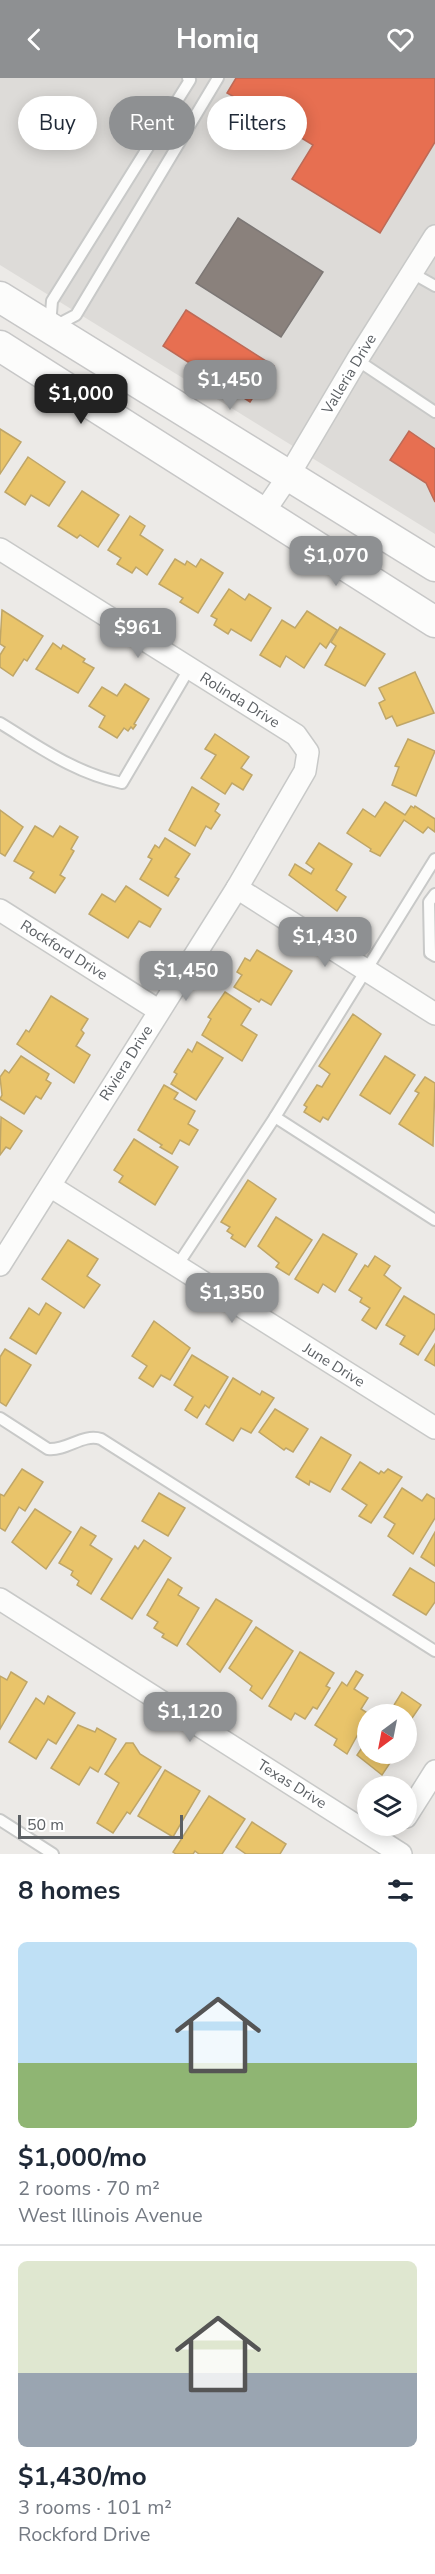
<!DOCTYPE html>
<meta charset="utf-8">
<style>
body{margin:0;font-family:"Nunito Sans",sans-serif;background:#f6f6f7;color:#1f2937;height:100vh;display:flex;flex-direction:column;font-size:22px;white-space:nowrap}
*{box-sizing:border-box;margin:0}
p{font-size:20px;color:#747a83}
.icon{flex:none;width:33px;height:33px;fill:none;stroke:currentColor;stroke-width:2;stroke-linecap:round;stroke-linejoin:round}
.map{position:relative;height:1776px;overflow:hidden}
.sheet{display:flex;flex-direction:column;background:#fff;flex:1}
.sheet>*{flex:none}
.banner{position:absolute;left:18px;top:18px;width:399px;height:54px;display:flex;gap:12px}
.needle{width:39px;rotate:212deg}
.controls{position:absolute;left:357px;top:1626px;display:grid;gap:12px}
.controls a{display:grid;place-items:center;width:60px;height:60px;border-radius:50%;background:#fff;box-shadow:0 3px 15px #0003;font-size:30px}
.scale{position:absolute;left:18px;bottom:15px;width:165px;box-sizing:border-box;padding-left:6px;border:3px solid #5c6064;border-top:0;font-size:16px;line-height:21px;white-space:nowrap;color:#5c6064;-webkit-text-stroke:4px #fff;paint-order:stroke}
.price{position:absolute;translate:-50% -51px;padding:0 14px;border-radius:12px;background:#8e9092;color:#fff;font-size:20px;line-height:39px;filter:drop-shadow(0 2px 3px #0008)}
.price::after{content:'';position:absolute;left:50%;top:36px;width:18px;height:14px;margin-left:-9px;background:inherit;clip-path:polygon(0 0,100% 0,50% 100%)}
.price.active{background:#222;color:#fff}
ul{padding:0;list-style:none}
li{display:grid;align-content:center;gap:12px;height:318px;padding:0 18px}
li+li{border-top:2px solid #e0e1e3}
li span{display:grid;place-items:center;height:186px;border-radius:9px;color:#555}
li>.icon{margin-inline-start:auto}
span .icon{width:108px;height:108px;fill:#fffc;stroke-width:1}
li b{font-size:26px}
h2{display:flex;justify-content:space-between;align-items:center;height:72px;padding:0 18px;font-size:26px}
.chip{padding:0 21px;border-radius:27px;background:#fff;box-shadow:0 3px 15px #0003;font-size:21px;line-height:54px}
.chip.active{background:#8e9092;color:#fff}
header{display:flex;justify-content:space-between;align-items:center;height:78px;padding:0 18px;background:#8e9092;color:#fff;font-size:27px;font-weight:700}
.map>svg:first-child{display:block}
.industrial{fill:#dddbd8}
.homes{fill:#e9c46a;stroke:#bfa668;stroke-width:1.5}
.shops{fill:#e76f51;stroke:#bd6a57;stroke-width:1.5}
.industry{fill:#8a817c;stroke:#7c7775;stroke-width:1.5}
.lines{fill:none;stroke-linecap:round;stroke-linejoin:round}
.lane-casing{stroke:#c8c9c8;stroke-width:14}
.street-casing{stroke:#c8c9c8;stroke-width:24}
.secondary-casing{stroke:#c7c7c7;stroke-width:33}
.lane{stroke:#fcfcfb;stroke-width:10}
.street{stroke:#fcfcfb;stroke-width:21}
.secondary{stroke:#fcfcfb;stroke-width:30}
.labels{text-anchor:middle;stroke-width:6;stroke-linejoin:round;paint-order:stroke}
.street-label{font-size:15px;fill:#5c6064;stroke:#fff}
</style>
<header><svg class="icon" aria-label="back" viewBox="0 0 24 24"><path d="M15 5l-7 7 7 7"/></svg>Homiq<svg class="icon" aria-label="heart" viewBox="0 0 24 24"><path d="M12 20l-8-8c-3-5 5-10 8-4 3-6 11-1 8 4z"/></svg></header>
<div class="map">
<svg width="435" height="1776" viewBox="0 0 435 1776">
<rect width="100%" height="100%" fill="#eceae7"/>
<polygon class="industrial" points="0,0 435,0 435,456 0,187"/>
<g class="homes">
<polygon points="0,351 21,364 0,396"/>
<polygon points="28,379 65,404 49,428 31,417 25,427 5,414"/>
<polygon points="82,413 119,437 98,469 80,457 77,460 58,448"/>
<polygon points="130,438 145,448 140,457 163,472 147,497 136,489 132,495 117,486 121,480 108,472"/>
<polygon points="175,481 185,487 187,483 196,489 201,481 223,495 198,535 180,524 183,520 159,506"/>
<polygon points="229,511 245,522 249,516 271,530 251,563 231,551 228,556 214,547 217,541 211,538"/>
<polygon points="2,532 43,558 27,583 24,581 13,598 0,589 0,577 5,569 0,566"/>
<polygon points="307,533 337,552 326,570 320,565 304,590 286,578 280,589 260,577 282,542 295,550"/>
<polygon points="340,549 385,576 365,608 325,587 336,568 331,564"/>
<polygon points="53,565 61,571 63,567 85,581 83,584 94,590 78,615 36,591"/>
<polygon points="415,594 434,635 397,648 392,638 386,641 379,625 385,622 379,610"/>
<polygon points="125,606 149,621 134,646 136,647 133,651 131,649 128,653 124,650 117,660 99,649 105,638 89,628 102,609 117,618"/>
<polygon points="215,656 249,679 241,690 252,697 243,712 232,705 225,716 201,700 216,677 205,671"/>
<polygon points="408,661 435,673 416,718 392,707 399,689 395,688"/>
<polygon points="192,709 219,726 215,733 220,737 211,751 206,748 195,768 169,752"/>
<polygon points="385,724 405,737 411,728 414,730 415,728 435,741 435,754 428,749 423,755 404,742 380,778 370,773 371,771 347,755 363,731 375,739"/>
<polygon points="0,732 23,749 5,778 0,775"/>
<polygon points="35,748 53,759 60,748 78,759 71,771 74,773 60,797 65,800 55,815 30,800 34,794 14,783"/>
<polygon points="165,760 190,776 175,799 179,801 168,818 140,801 152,781 148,779 155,767 159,770"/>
<polygon points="319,765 352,786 336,812 346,819 337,833 289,797 295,786 311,796 314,791 306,785"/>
<polygon points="126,808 161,831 150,849 139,843 128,860 89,836 102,816 115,824"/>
<polygon points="257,872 292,893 271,927 261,921 259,924 234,909 242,897 237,894 245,880 250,883"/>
<polygon points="225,914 251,931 241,947 257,957 242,983 202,957 211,941 208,939"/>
<polygon points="51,918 88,941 81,952 84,955 76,968 90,977 74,1005 17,966 26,952 29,954"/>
<polygon points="353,936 381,956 328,1042 323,1039 320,1044 304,1034 307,1029 304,1027 317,1007 322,1009 330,996 319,988"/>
<polygon points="197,964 223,980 196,1022 171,1006 177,996 174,994 188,971 192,974"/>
<polygon points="21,978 49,996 46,1002 51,1005 41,1021 36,1018 24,1036 0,1021 2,1017 0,999 5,992 9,995"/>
<polygon points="385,978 415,997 390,1036 360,1017"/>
<polygon points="425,999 435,1005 433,1068 399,1046 419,1015 415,1013"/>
<polygon points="164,1007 178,1015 174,1021 195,1033 188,1046 198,1052 189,1067 180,1062 172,1076 160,1069 162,1067 138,1052"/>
<polygon points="1,1039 22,1053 10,1071 6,1069 0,1077"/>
<polygon points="134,1061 178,1089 155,1127 119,1104 123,1098 114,1092"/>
<polygon points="248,1102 276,1121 245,1169 231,1160 233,1157 227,1153 230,1149 221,1144"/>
<polygon points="276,1139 312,1162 289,1197 276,1189 279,1185 258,1168"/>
<polygon points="323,1156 357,1176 335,1214 323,1206 318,1215 295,1201"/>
<polygon points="68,1162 98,1181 87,1198 100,1207 84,1230 42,1201"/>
<polygon points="375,1178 390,1188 384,1197 401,1210 376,1251 362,1242 370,1230 360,1224 362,1220 349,1212 365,1187 368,1189"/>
<polygon points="404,1218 435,1237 435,1250 418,1277 400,1266 405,1258 386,1247"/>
<polygon points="46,1225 61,1235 36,1276 10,1260 29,1230 39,1237"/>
<polygon points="154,1243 190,1270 170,1302 161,1297 153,1309 139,1300 147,1288 132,1278"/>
<polygon points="435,1266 435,1288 425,1282"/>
<polygon points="5,1271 31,1287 6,1328 0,1324 0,1279"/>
<polygon points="192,1277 228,1299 209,1330 205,1327 197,1340 185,1332 193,1319 174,1307"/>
<polygon points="233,1300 260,1317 262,1313 274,1320 251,1355 241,1350 233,1363 206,1346"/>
<polygon points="275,1331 308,1351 293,1374 286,1370 284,1372 259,1354"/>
<polygon points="321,1359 351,1377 330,1414 310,1403 309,1407 296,1399"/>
<polygon points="360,1384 379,1396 381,1393 384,1395 388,1391 402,1399 371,1445 359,1438 367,1427 342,1411"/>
<polygon points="22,1391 43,1404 25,1433 19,1429 5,1453 0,1450 0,1416 4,1418"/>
<polygon points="402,1410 422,1423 427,1416 435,1421 435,1440 413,1476 388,1458 395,1446 384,1439"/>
<polygon points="159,1415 185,1430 168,1458 142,1443"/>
<polygon points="35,1431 71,1454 46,1491 12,1464"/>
<polygon points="81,1449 96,1458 90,1467 112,1481 91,1516 77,1507 79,1503 71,1497 73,1493 59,1485"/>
<polygon points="435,1454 435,1488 421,1479"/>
<polygon points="144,1462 171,1480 132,1541 101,1521 135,1468 138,1471"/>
<polygon points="410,1490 435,1505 435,1524 426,1537 393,1517"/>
<polygon points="168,1501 182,1510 178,1517 199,1530 177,1568 162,1559 164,1556 154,1550 158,1544 147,1537"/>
<polygon points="216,1521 252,1543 220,1594 187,1566"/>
<polygon points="256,1549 293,1573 262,1621 250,1612 252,1608 229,1590"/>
<polygon points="300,1574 334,1595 326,1608 330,1610 317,1631 313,1629 305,1641 295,1635 291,1642 269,1628"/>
<polygon points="356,1593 363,1597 354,1611 368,1620 361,1631 369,1636 347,1676 334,1667 337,1661 315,1647 342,1604 347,1608"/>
<polygon points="11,1594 27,1604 0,1651 0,1598 7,1602"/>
<polygon points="402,1614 421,1627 410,1643 414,1646 406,1661 406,1636 383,1636 387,1630 391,1632"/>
<polygon points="48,1618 75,1635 56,1666 48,1661 36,1681 9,1664 36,1620 44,1626"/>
<polygon points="78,1647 95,1654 97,1650 116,1661 98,1694 90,1689 79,1707 51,1690"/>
<polygon points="368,1661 368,1676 396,1676 382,1697 357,1677"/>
<polygon points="126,1665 133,1665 140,1676 161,1689 130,1736 127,1734 113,1755 97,1745 119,1705 105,1696"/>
<polygon points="165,1692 200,1713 173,1759 138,1738"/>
<polygon points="209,1718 245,1741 222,1776 199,1776 195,1773 193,1776 176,1776 173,1774"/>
<polygon points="252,1744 286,1766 280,1776 246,1776 236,1769"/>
</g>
<g class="shops">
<polygon points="236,0 435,0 435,64 380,155 292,101 313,67 262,36 254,49 230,34 238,21 227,15"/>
<polygon points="186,232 274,288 250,324 163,268"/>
<polygon points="409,353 435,371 435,424 426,405 390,382"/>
</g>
<polygon class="industry" points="238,140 323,194 281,259 196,205"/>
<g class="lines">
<g class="lane-casing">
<g id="lane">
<polyline points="412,195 435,208"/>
<polyline points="50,247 52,223 190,2 188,0"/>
<polyline points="55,248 76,237 218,0"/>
<polyline points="357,282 435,334"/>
<path d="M0,645c41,25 75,50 122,60l67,-114"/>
<polyline points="435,816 429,824 430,875 435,878"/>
<polyline points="275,1039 435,1142"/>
<polyline points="177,1188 275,1039 435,781"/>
<path d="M0,1340l48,31c19,2 35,-16 53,-10l334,212"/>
<polyline points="0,1742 53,1776"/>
</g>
</g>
<g class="street-casing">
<g id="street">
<polyline points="264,434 289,397 357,282 435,158"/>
<polyline points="0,471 296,657 308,674 305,693 237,810 0,1187"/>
<polyline points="237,810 435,936"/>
<polyline points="0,832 158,932"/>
<polyline points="50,1108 435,1350"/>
<polyline points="0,1521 401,1776"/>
<polyline points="406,1739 435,1693"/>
</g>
</g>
<g class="secondary-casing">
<g id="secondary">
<polyline points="0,219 435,488"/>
<polyline points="0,268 435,544"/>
</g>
</g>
<use href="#lane" class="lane"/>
<use href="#street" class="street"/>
<use href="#secondary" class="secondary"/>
</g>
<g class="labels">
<g class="street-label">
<text transform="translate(349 296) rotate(-59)" y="5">Valleria Drive</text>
<text transform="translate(240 622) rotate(32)" y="5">Rolinda Drive</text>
<text transform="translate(64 872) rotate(32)" y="5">Rockford Drive</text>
<text transform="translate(126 985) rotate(-58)" y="5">Riviera Drive</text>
<text transform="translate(334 1287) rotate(32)" y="5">June Drive</text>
<text transform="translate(292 1706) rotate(32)" y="5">Texas Drive</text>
</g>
</g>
</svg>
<div class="controls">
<a><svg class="needle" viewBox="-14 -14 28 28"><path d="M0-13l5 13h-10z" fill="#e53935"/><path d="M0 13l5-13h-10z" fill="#747a83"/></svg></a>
<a><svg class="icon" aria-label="layers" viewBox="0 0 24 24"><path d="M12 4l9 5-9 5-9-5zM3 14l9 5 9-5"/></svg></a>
</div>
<div class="scale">50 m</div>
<b class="price" style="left:230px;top:333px">$1,450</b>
<b class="price active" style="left:81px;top:347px">$1,000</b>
<b class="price" style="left:336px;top:509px">$1,070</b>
<b class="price" style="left:138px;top:581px">$961</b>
<b class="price" style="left:325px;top:890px">$1,430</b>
<b class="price" style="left:186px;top:924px">$1,450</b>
<b class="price" style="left:232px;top:1246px">$1,350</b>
<b class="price" style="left:190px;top:1665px">$1,120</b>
<div class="banner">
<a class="chip">Buy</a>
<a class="chip active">Rent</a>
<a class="chip">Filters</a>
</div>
</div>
<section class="sheet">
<h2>8 homes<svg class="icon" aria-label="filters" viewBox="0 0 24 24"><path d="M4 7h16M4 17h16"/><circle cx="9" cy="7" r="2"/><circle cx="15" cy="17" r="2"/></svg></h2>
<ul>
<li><span style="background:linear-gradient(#bfe0f5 65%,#8fb573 0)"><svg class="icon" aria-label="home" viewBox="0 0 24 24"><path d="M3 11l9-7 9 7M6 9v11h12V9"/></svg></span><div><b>$1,000/mo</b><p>2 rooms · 70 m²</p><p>West Illinois Avenue</p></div></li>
<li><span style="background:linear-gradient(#dfe7d0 60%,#9aa5b1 0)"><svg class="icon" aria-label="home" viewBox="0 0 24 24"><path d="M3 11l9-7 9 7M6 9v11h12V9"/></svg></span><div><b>$1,430/mo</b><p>3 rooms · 101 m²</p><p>Rockford Drive</p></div></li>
</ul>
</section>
